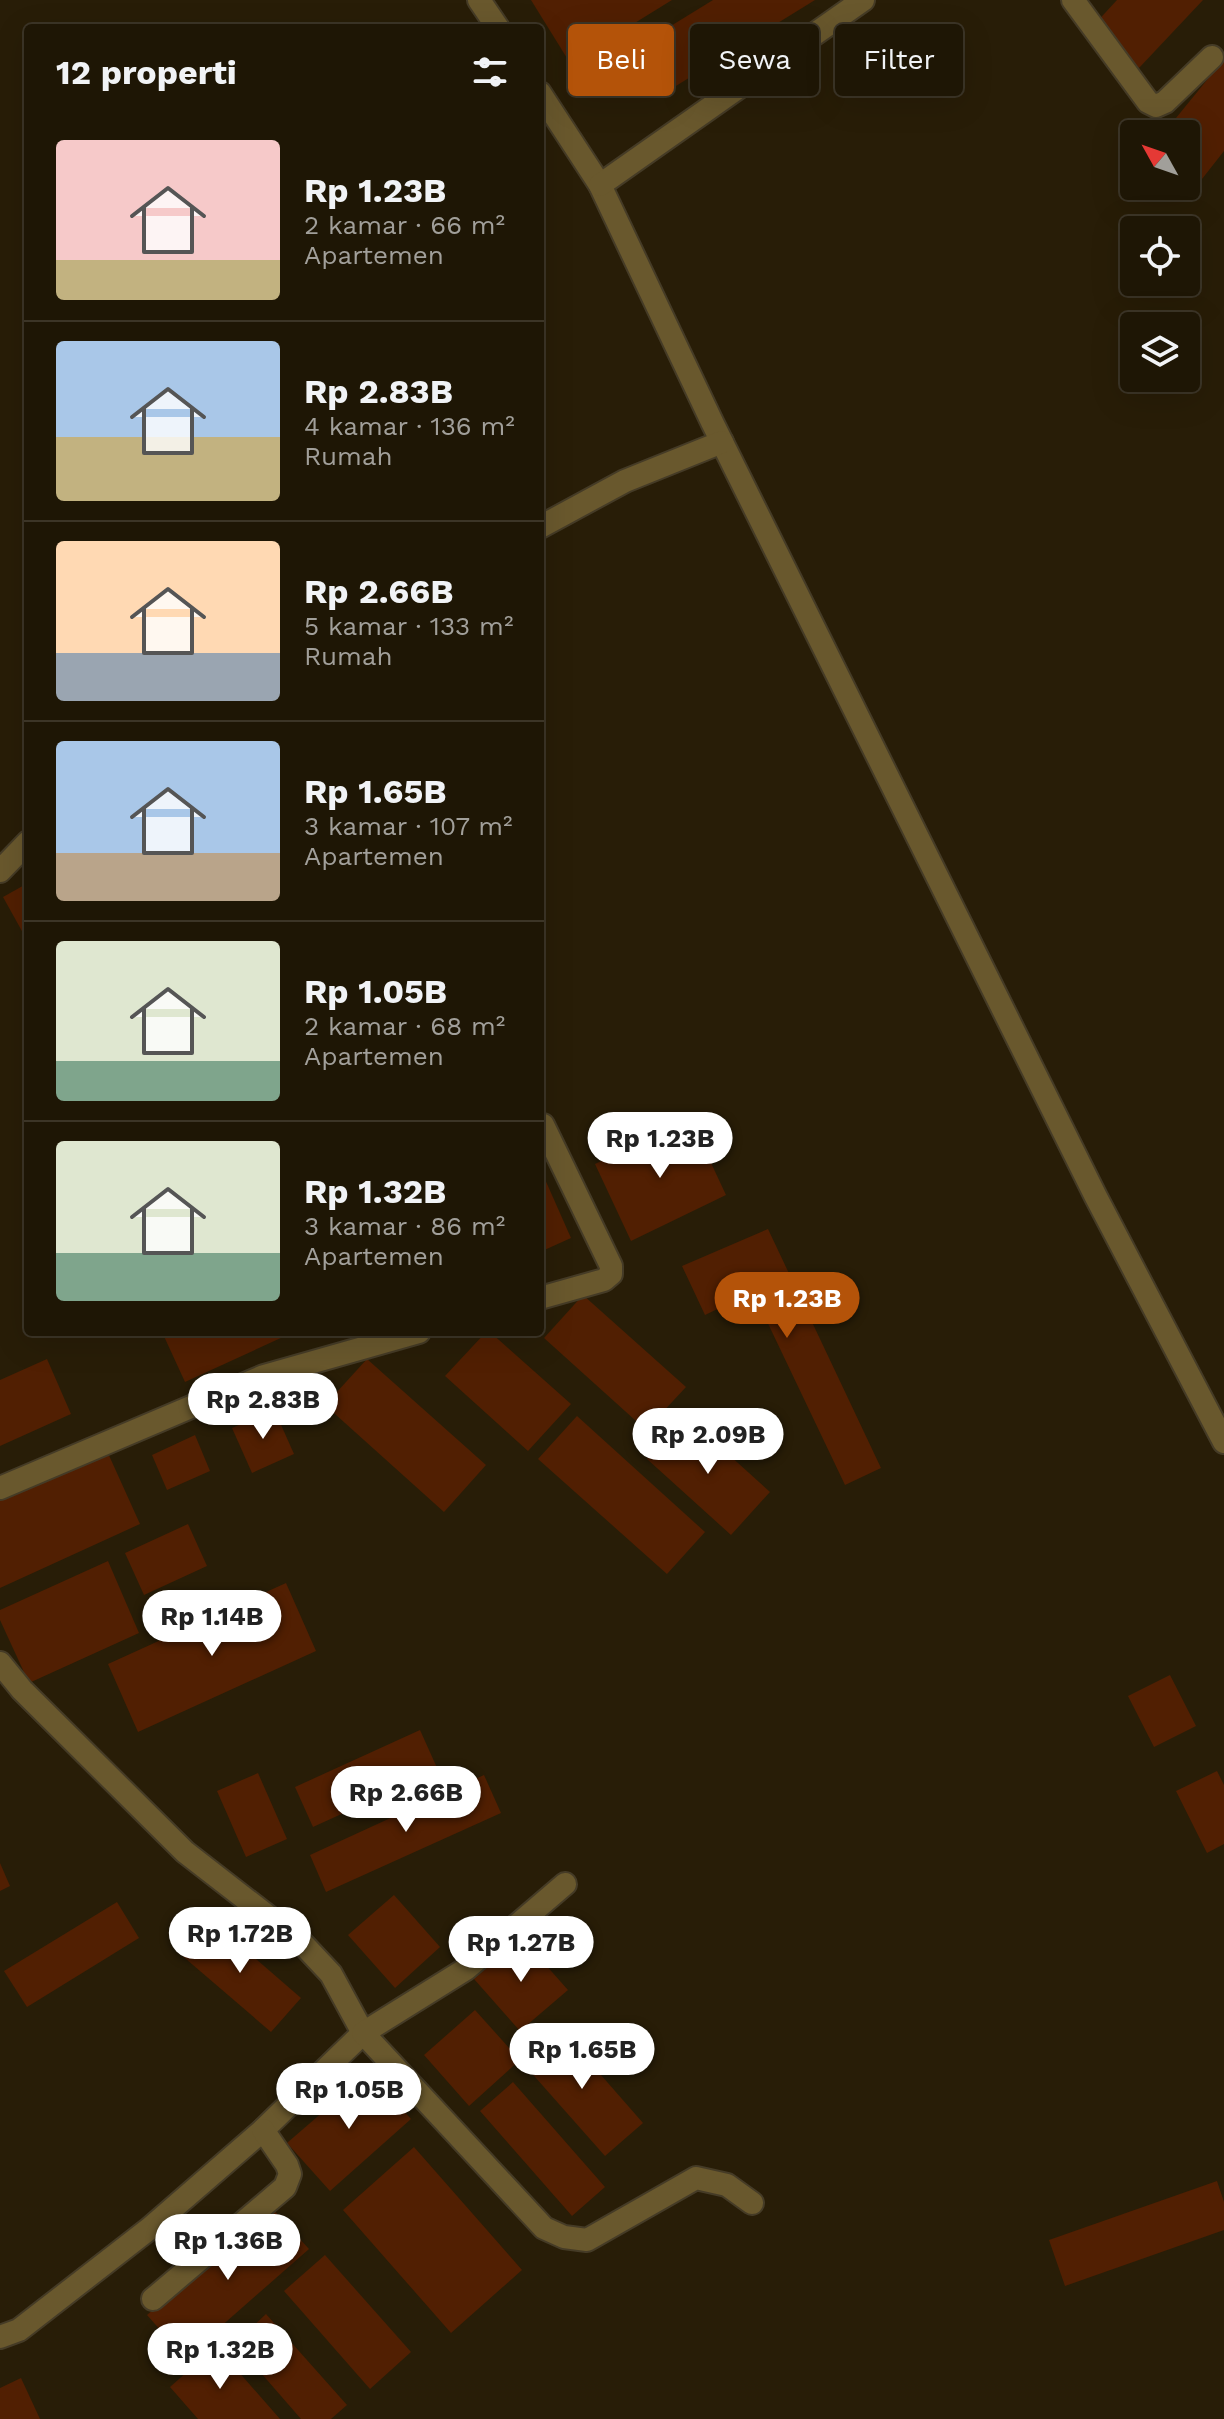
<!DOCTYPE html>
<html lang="id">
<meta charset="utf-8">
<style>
body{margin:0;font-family:"Work Sans",sans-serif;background:#2b2313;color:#f1f3f6;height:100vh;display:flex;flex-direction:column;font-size:30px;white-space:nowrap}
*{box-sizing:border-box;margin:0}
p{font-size:26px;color:#a19f9a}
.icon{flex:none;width:44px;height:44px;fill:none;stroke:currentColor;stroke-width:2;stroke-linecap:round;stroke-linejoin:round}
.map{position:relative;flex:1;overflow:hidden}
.drawer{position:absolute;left:24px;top:24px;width:520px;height:1312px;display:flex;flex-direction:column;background:#1e1605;border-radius:8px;box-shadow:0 8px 32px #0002,0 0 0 2px #3c3527}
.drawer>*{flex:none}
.banner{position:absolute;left:568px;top:24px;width:536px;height:72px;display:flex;gap:16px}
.needle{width:52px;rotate:310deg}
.buttons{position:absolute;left:1120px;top:120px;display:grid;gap:16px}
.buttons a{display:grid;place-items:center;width:80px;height:80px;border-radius:8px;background:#1e1605;box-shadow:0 8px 32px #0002,0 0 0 2px #3c3527;font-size:40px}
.price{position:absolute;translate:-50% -68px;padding:0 18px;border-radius:28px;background:#fff;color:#222;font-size:26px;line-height:52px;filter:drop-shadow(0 2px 4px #0008)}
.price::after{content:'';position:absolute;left:50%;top:48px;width:24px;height:18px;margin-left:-12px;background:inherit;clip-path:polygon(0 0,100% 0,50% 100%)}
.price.active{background:#b45309;color:#fff}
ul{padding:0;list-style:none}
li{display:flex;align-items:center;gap:24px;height:200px;padding:0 32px}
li+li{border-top:2px solid #3c3527}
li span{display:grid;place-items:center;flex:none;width:224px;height:160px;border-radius:8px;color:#555}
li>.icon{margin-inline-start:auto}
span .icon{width:96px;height:96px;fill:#fffc;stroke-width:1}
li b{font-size:34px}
h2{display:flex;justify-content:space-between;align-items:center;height:96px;padding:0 32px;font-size:34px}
.tag{padding:0 28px;border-radius:8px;background:#1e1605;box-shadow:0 8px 32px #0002,0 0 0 2px #3c3527;font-size:28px;line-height:72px}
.tag.active{background:#b45309;color:#fff}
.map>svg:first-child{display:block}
.building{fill:#511f02}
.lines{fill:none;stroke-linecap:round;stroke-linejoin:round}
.minor-casing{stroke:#453b26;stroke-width:26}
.minor{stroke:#69582d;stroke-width:22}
</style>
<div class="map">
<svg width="1224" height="2419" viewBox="0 0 1224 2419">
<rect width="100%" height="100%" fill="#281d07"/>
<g class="building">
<polygon points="531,0 672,0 570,63"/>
<polygon points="713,0 815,0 663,94 635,48"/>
<polygon points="1117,0 1203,0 1139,68 1093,26"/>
<polygon points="1224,59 1224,151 1202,179 1186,166 1186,134 1163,134"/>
<polygon points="28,883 28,942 3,897"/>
<polygon points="690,1118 726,1195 631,1241 595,1164"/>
<polygon points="540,1168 571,1238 540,1252"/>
<polygon points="768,1229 881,1468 845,1485 753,1292 705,1315 682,1266"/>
<polygon points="583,1295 686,1387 646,1430 544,1338"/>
<polygon points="162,1332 294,1332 185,1382"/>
<polygon points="486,1332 490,1332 571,1404 528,1451 445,1376"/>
<polygon points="47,1359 71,1414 0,1446 0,1380"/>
<polygon points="367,1359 486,1465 444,1512 325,1405"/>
<polygon points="274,1409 294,1454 252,1473 232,1428"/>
<polygon points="577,1416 705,1532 667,1574 538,1459"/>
<polygon points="686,1416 770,1492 731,1535 647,1459"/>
<polygon points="195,1435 210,1471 167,1490 152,1455"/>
<polygon points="107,1451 140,1524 0,1588 0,1500"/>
<polygon points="188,1524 207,1566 144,1595 125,1553"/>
<polygon points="108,1561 139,1633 29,1683 0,1620 0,1610"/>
<polygon points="286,1583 316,1651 138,1732 108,1664"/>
<polygon points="1170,1675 1196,1726 1154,1747 1128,1696"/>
<polygon points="420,1730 438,1770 313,1827 295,1787"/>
<polygon points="1217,1771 1224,1785 1224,1844 1207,1853 1176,1791"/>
<polygon points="258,1773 287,1839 246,1857 217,1791"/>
<polygon points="484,1775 501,1813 326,1892 310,1855"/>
<polygon points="0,1863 10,1886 0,1891"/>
<polygon points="394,1895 440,1947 395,1988 348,1935"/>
<polygon points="117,1902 139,1938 27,2007 4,1971"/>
<polygon points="209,1918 301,1998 271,2032 179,1953"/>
<polygon points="521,1937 568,1990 520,2031 474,1979"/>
<polygon points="475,2010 520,2060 469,2106 424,2055"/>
<polygon points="559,2027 643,2123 605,2156 520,2060"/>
<polygon points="369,2072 411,2119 330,2191 287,2143"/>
<polygon points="513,2082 605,2187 572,2216 480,2111"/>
<polygon points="414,2147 522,2270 451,2333 343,2210"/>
<polygon points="1217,2181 1224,2202 1224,2230 1065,2286 1049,2240"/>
<polygon points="270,2206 309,2249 185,2358 147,2315"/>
<polygon points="325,2255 411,2352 370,2389 284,2291"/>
<polygon points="266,2314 347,2405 331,2419 301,2419 235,2343"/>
<polygon points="216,2346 280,2419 198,2419 170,2387"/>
<polygon points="21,2378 40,2419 0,2419 0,2388"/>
</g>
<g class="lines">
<g class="minor-casing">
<g id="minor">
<polyline points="479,0 498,28"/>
<polyline points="1073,0 1148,102 1156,106 1165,102 1212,57"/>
<polyline points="540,93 600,185 712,422 1096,1197 1224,1442"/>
<polyline points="600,185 863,0"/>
<polyline points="540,527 625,481 722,442"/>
<polyline points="0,871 28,842"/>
<polyline points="540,1298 604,1280 611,1274 611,1266 543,1125"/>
<polyline points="0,1488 264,1376 419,1332"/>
<polyline points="0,1663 22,1690 185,1852 301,1942 331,1974 363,2033 263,2130 149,2229 19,2330 0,2337"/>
<polyline points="565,1884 466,1969 363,2033 544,2228 564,2237 587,2240 696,2178 727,2185 752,2203"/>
<polyline points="153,2299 285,2187 290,2174 287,2165 263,2130"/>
</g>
</g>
<use href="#minor" class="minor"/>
</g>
</svg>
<div class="buttons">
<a><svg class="needle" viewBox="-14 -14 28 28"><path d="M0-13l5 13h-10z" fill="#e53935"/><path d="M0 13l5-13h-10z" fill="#a19f9a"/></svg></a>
<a><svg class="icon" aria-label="locate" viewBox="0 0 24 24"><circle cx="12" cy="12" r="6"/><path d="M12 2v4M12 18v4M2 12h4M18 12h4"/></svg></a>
<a><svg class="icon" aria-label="layers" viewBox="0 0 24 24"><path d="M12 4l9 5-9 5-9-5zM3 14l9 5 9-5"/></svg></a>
</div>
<b class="price" style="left:660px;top:1180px">Rp 1.23B</b>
<b class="price active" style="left:787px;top:1340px">Rp 1.23B</b>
<b class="price" style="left:263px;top:1441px">Rp 2.83B</b>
<b class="price" style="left:708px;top:1476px">Rp 2.09B</b>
<b class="price" style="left:212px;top:1658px">Rp 1.14B</b>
<b class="price" style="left:406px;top:1834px">Rp 2.66B</b>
<b class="price" style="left:240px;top:1975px">Rp 1.72B</b>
<b class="price" style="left:521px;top:1984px">Rp 1.27B</b>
<b class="price" style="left:582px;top:2091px">Rp 1.65B</b>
<b class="price" style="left:349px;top:2131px">Rp 1.05B</b>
<b class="price" style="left:228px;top:2282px">Rp 1.36B</b>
<b class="price" style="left:220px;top:2391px">Rp 1.32B</b>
<div class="banner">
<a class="tag active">Beli</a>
<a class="tag">Sewa</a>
<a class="tag">Filter</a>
</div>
<section class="drawer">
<h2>12 properti<svg class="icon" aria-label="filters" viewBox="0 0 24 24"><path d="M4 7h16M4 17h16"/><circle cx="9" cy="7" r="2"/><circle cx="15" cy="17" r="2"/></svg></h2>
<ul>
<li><span style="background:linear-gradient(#f6c9c9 75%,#c2b280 0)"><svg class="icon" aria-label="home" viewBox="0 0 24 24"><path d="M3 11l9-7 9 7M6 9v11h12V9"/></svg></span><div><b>Rp 1.23B</b><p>2 kamar · 66 m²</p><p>Apartemen</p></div></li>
<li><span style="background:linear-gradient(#a9c7e8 60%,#c2b280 0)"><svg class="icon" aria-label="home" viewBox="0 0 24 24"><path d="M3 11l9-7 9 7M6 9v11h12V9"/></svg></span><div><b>Rp 2.83B</b><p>4 kamar · 136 m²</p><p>Rumah</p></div></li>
<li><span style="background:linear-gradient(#ffd9b3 70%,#9aa5b1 0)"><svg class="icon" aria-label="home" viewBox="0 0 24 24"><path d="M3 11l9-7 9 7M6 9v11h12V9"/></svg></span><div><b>Rp 2.66B</b><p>5 kamar · 133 m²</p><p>Rumah</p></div></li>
<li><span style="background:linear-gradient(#a9c7e8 70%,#b9a48a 0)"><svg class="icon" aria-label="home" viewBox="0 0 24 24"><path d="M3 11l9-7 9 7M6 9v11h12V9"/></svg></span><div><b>Rp 1.65B</b><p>3 kamar · 107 m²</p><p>Apartemen</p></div></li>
<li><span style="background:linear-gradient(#dfe7d0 75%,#7fa58c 0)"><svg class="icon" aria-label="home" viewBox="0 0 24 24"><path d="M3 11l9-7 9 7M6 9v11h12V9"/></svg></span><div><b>Rp 1.05B</b><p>2 kamar · 68 m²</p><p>Apartemen</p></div></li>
<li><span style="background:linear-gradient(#dfe7d0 70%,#7fa58c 0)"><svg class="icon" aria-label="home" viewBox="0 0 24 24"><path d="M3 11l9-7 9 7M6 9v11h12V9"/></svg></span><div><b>Rp 1.32B</b><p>3 kamar · 86 m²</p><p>Apartemen</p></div></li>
</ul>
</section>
</div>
